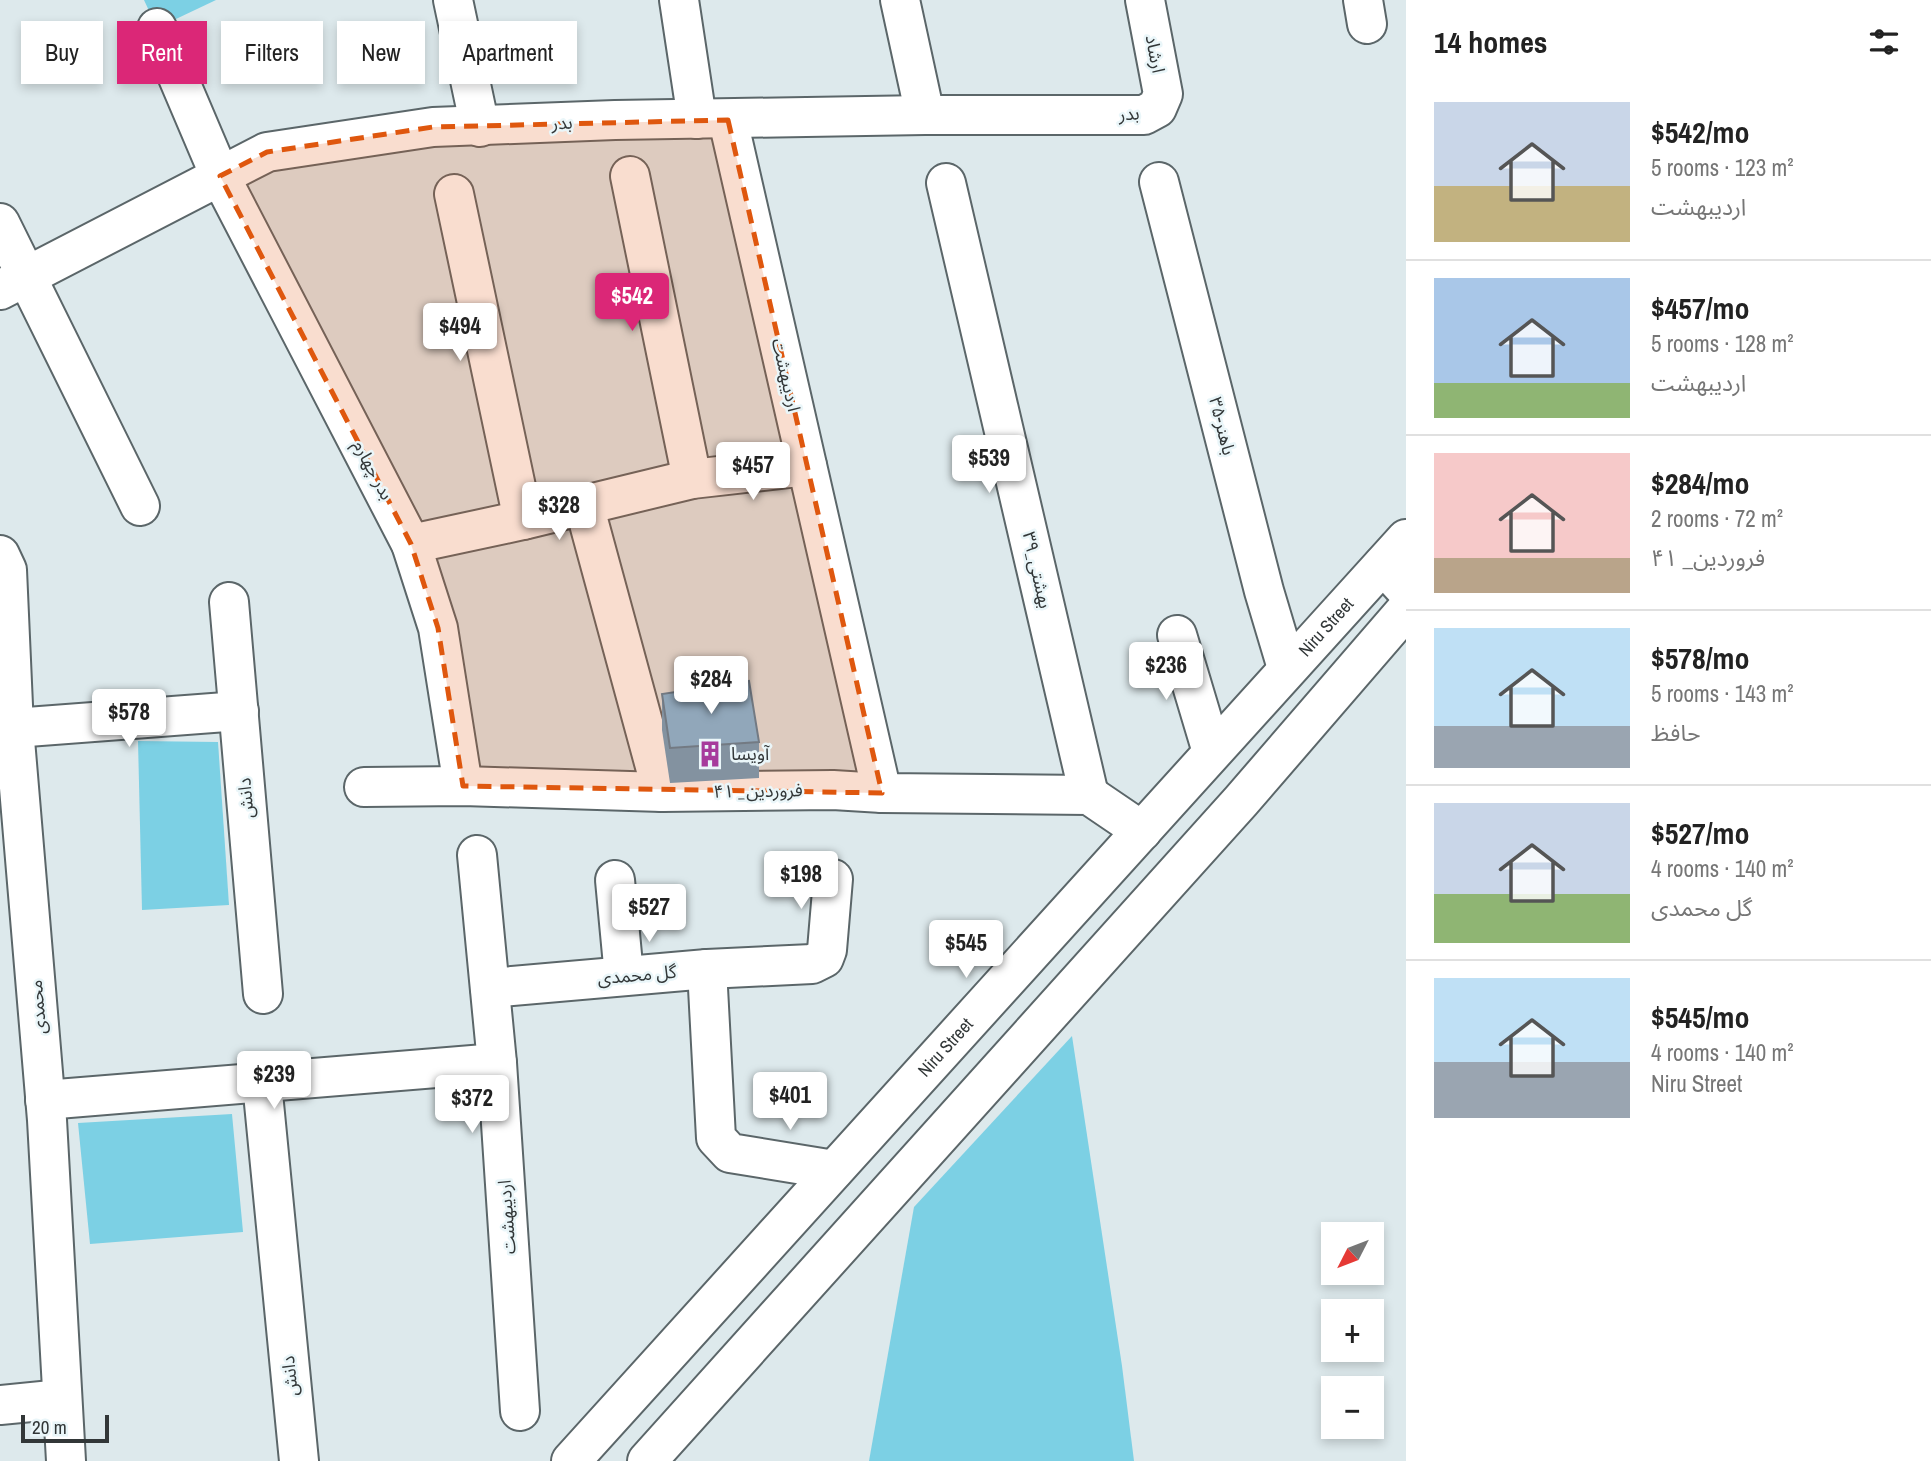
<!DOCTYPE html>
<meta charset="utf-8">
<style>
body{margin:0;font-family:"Archivo Narrow","Noto Sans Arabic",sans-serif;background:#f6f6f6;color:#222;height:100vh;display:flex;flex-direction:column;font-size:26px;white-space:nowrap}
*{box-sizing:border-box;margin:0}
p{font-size:23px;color:#767676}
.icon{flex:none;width:38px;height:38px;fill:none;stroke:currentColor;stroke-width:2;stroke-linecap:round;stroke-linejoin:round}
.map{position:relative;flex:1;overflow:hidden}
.side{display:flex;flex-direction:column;background:#fff;width:525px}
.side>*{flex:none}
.guide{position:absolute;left:21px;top:21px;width:665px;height:63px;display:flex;gap:14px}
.needle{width:46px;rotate:228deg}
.tools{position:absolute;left:1321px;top:1222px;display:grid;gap:14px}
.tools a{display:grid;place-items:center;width:63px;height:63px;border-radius:0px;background:#fff;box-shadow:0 4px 10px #0003;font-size:35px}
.scale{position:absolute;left:21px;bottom:18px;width:88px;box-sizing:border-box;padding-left:7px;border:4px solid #323738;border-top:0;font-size:19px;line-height:24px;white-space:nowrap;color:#323738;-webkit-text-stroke:5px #eaf6f9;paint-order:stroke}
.price{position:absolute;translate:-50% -60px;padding:0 16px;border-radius:7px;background:#fff;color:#222;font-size:23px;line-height:46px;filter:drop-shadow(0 2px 4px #0008)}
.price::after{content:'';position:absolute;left:50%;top:42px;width:21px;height:16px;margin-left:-10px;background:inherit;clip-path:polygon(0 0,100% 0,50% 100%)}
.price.on{background:#db2777;color:#fff}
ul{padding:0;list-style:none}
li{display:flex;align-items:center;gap:21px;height:175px;padding:0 28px}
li+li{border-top:2px solid #e0e0e0}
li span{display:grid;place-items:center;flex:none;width:196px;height:140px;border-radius:0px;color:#555}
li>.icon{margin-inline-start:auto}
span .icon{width:84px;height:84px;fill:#fffc;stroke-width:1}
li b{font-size:30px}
h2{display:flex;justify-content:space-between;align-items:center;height:84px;padding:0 28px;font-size:30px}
.tag{padding:0 24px;border-radius:0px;background:#fff;box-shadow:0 4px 10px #0003;font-size:24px;line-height:63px}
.tag.on{background:#db2777;color:#fff}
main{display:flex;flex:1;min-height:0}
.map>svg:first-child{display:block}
.green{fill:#7cd0e4}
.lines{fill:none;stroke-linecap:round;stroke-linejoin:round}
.minor-casing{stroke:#5b6669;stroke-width:42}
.major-casing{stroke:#5b6669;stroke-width:42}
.minor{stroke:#fff;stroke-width:38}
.major{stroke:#fff;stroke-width:38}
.wall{fill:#6ca2c5}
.building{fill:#7ebce5;stroke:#5884a0;stroke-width:2}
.marked{fill:#df570e;fill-opacity:0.2;stroke:#df570e;stroke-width:5;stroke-dasharray:14 9;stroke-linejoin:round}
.labels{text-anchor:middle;stroke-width:5;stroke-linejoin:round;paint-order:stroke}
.street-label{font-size:18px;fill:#323738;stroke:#eaf6f9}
.poi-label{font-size:18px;fill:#323738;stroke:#eaf6f9;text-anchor:start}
</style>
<main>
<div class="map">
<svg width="1406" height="1461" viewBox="0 0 1406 1461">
<rect width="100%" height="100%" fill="#dde9ec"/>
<g class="green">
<polygon points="144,0 216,0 157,28"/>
<polygon points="138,741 218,742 229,905 142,910"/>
<polygon points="1072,1036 1122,1366 1134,1461 869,1461 914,1207"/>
<polygon points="232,1114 243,1232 90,1244 78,1123"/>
</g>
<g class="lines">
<g class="minor-casing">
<g id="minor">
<polyline points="453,0 480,127"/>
<polyline points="679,0 697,119"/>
<polyline points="900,0 925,115"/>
<polyline points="1363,0 1367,24"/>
<polyline points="157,28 220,176 411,544 438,628 463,786"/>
<polyline points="728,120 882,793"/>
<polyline points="630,176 692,479"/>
<polyline points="1159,182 1264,591 1287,668"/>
<polyline points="946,183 1089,795"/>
<polyline points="454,194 523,520"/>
<polyline points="0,223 140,506"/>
<polyline points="0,290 267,152 433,127 615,120 925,115 1144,115 1157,108 1163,94 1145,0"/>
<polyline points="584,505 662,792"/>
<polyline points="411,544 523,520 692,479 807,466"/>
<polyline points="0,555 7,570 14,728 47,1120 66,1461"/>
<polyline points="1383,565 1406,590"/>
<polyline points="229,602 263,994"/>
<polyline points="1177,635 1212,752"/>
<polyline points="14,728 239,711"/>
<polyline points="364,787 463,786 662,792 833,790 882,793 1089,795 1142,831"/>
<polyline points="477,855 497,1063 520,1411"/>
<polyline points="615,880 624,976"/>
<polyline points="707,969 716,1138 730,1153 834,1170"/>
<polyline points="490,988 707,969 812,964 824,958 827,950 833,879"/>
<polyline points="262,1083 299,1461"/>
<polyline points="45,1100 497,1063"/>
<polyline points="0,1405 62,1399"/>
</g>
</g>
<g class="major-casing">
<g id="major">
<path id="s1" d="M571,1461l835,-922"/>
<polyline points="647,1461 1241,801 1406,610"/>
</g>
</g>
<use href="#minor" class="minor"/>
<use href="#major" class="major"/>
</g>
<polygon class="wall" points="662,694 759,742 759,778 670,783 662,730"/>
<polygon class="building" points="749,681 759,742 670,748 662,694"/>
<path class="marked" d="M728,120l154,673 -419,-7 -25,-158 -27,-84 -191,-368 47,-24 166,-25z"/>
<defs>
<g id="building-bare" transform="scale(2.1)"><path d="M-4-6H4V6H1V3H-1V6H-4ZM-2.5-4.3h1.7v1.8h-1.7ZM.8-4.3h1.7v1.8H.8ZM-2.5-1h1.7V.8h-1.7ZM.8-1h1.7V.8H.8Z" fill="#a63b9c" stroke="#eaf6f9" stroke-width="2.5" paint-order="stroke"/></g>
</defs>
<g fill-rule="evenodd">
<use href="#building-bare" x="710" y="754"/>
</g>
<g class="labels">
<g class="street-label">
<text transform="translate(1155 54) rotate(79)" y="6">ارشاد</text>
<text transform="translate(1129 114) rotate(-4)" y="6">بدر</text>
<text transform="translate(562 123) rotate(-3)" y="6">بدر</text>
<text transform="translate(786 375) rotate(77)" y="6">اردیبهشت</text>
<text transform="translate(1222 426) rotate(76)" y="6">۳۵-باهنر</text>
<text transform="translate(373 470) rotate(62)" y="6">بدر چهارم</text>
<text transform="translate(1037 570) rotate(77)" y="6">۳۹_بهشتی</text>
<text dy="6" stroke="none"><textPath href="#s1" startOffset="1125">Niru Street</textPath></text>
<text transform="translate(758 791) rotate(-1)" y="6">۴۱ _فروردین</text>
<text transform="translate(246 798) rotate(-95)" y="6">دانش</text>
<text transform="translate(637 975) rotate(-5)" y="6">گل محمدی</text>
<text transform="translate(38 1007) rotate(-95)" y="6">محمدی</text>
<text dy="6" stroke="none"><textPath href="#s1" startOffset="558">Niru Street</textPath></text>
<text transform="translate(507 1217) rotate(-94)" y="6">اردیبهشت</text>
<text transform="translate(290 1376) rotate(-96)" y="6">دانش</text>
</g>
<g class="poi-label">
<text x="731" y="760">آویسا</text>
</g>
</g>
</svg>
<div class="tools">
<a><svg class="needle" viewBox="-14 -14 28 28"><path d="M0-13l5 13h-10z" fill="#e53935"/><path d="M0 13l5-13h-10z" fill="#767676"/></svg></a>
<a>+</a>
<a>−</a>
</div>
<div class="scale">20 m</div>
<b class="price on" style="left:632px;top:333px">$542</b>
<b class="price" style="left:460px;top:363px">$494</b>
<b class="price" style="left:989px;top:495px">$539</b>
<b class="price" style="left:753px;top:502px">$457</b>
<b class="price" style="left:559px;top:542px">$328</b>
<b class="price" style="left:1166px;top:702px">$236</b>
<b class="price" style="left:711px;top:716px">$284</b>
<b class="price" style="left:129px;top:749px">$578</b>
<b class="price" style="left:801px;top:911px">$198</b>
<b class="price" style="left:649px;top:944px">$527</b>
<b class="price" style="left:966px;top:980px">$545</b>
<b class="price" style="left:274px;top:1111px">$239</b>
<b class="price" style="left:790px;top:1132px">$401</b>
<b class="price" style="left:472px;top:1135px">$372</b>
<div class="guide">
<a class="tag">Buy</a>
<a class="tag on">Rent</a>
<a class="tag">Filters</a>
<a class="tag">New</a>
<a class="tag">Apartment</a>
</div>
</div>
<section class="side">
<h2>14 homes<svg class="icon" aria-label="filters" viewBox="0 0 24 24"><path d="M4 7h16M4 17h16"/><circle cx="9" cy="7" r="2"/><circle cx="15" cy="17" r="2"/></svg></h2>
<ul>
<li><span style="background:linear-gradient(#c9d6e8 60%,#c2b280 0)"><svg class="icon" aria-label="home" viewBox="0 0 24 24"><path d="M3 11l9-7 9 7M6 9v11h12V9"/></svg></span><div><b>$542/mo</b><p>5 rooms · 123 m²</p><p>اردیبهشت</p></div></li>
<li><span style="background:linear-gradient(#a9c7e8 75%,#8fb573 0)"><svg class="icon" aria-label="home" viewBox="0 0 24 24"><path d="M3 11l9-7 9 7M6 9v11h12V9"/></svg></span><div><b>$457/mo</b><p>5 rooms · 128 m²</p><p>اردیبهشت</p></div></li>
<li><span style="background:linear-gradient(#f6c9c9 75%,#b9a48a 0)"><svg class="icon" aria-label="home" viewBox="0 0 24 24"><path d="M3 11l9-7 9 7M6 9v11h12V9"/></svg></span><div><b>$284/mo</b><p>2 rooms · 72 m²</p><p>۴۱ _فروردین</p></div></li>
<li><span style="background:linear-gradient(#bfe0f5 70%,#9aa5b1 0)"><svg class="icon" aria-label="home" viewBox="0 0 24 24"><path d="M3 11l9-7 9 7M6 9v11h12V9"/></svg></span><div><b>$578/mo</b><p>5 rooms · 143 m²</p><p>حافظ</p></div></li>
<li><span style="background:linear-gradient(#c9d6e8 65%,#8fb573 0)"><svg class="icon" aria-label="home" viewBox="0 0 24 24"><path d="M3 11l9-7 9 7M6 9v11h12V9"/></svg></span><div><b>$527/mo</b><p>4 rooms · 140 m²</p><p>گل محمدی</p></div></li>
<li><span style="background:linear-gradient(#bfe0f5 60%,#9aa5b1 0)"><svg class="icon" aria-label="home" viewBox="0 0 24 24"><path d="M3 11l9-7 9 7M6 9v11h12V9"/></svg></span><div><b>$545/mo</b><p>4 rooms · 140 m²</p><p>Niru Street</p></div></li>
</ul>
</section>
</main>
